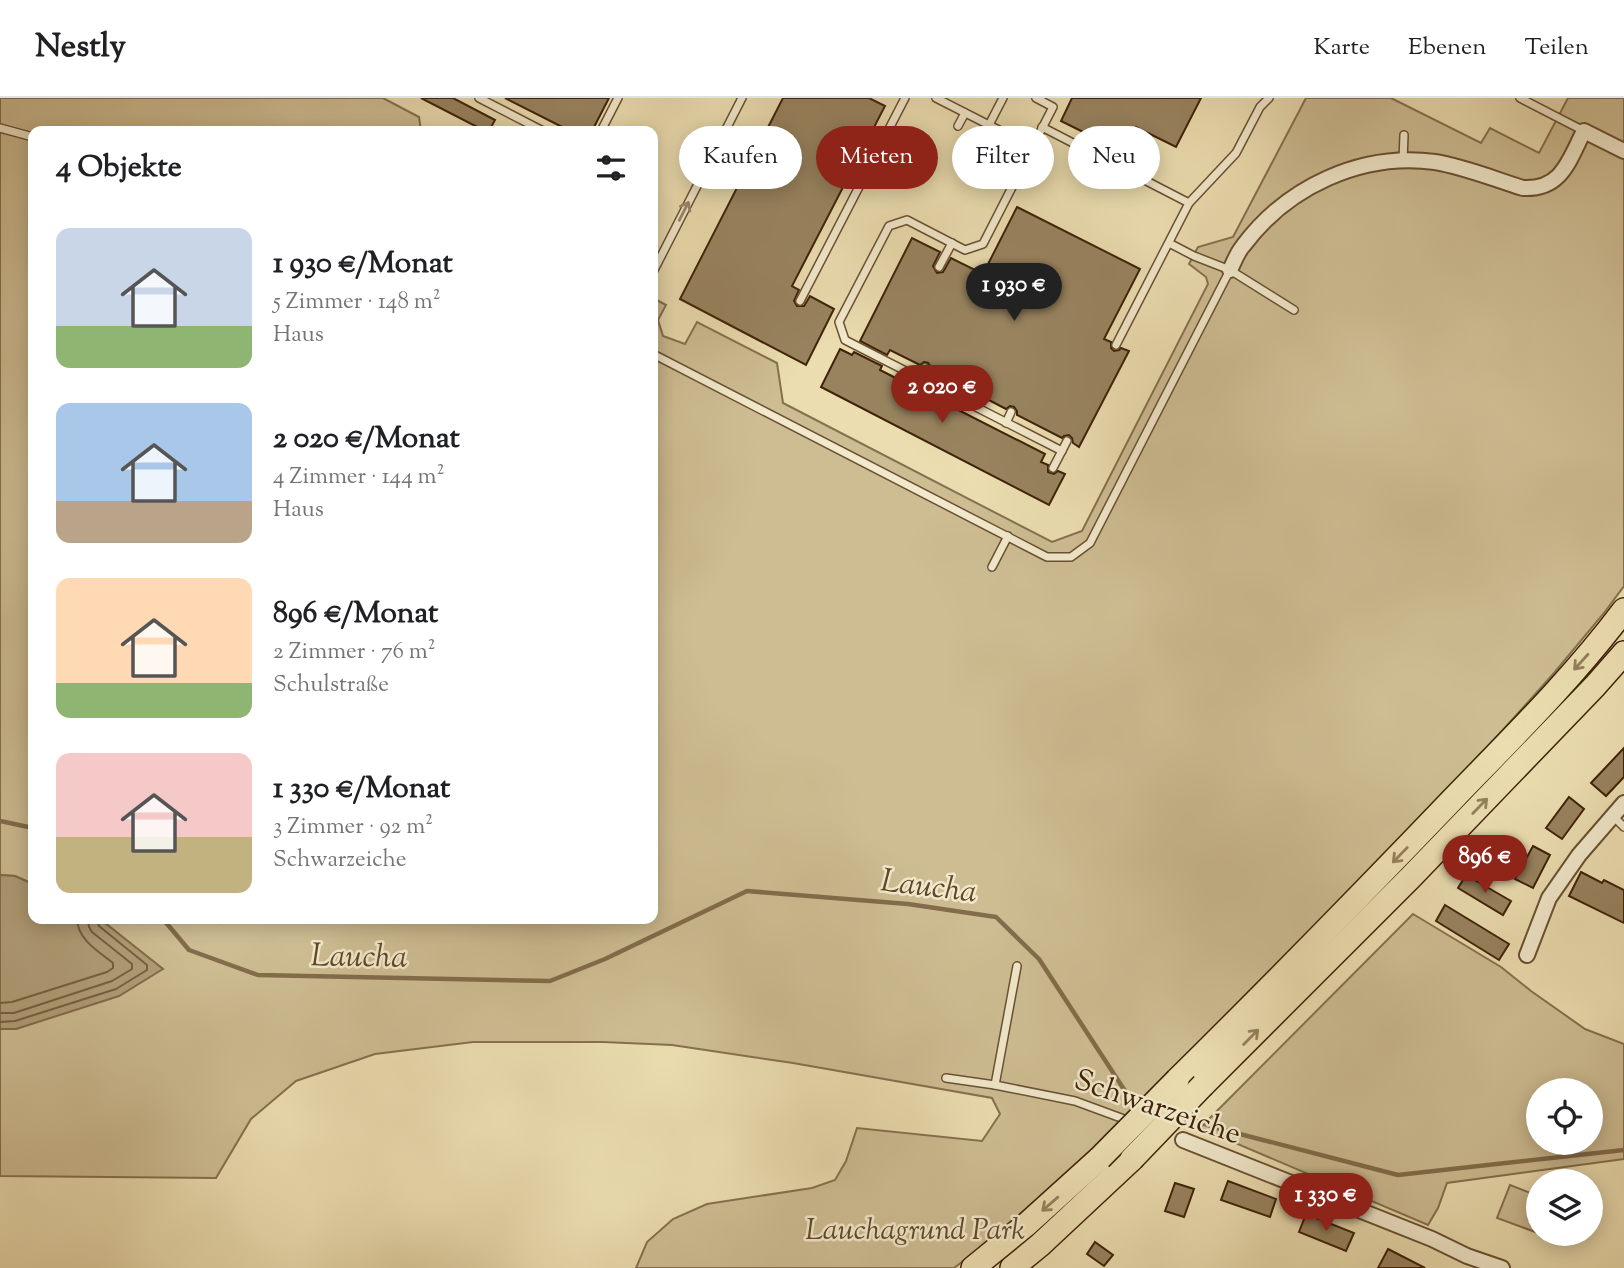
<!DOCTYPE html>
<html lang="de">
<meta charset="utf-8">
<style>
body{margin:0;font-family:"Sorts Mill Goudy",serif;background:#f6f6f6;color:#202124;height:100vh;display:flex;flex-direction:column;font-size:26px;white-space:nowrap}
*{box-sizing:border-box;margin:0}
p{font-size:23px;color:#757577}
.icon{flex:none;width:38px;height:38px;fill:none;stroke:currentColor;stroke-width:2;stroke-linecap:round;stroke-linejoin:round}
.map{position:relative;flex:1;overflow:hidden}
.panel{position:absolute;left:28px;top:28px;width:630px;height:798px;display:flex;flex-direction:column;background:#fff;border-radius:14px;box-shadow:0 4px 18px #0003}
.panel>*{flex:none}
.banner{position:absolute;left:679px;top:28px;width:665px;height:63px;display:flex;gap:14px}
.controls{position:absolute;left:1526px;top:980px;display:grid;gap:14px}
.controls a{display:grid;place-items:center;width:77px;height:77px;border-radius:50%;background:#fff;box-shadow:0 4px 18px #0003;font-size:35px}
.price{position:absolute;translate:-50% -60px;padding:0 16px;border-radius:24px;background:#8f2418;color:#fff;font-size:23px;line-height:46px;filter:drop-shadow(0 2px 4px #0008)}
.price::after{content:'';position:absolute;left:50%;top:42px;width:21px;height:16px;margin-left:-10px;background:inherit;clip-path:polygon(0 0,100% 0,50% 100%)}
.price.on{background:#222;color:#fff}
ul{padding:0;list-style:none}
li{display:flex;align-items:center;gap:21px;height:175px;padding:0 28px}
li span{display:grid;place-items:center;flex:none;width:196px;height:140px;border-radius:14px;color:#555}
li>.icon{margin-inline-start:auto}
span .icon{width:84px;height:84px;fill:#fffc;stroke-width:1}
li b{font-size:30px}
h2{display:flex;justify-content:space-between;align-items:center;height:84px;padding:0 28px;font-size:30px}
.pill{padding:0 24px;border-radius:32px;background:#fff;box-shadow:0 4px 18px #0003;font-size:24px;line-height:63px}
.pill.on{background:#8f2418;color:#fff}
header{display:flex;align-items:center;gap:42px;box-sizing:border-box;height:98px;padding:0 35px;background:#fff;border-bottom:2px solid #e0e0e0}
header strong{font-size:33px}
nav{display:flex;gap:38px;margin-inline-start:auto;font-size:24px}
.map>svg:first-child{display:block}
.green{fill:#cebd93;stroke:#86704e;stroke-width:2;fill-rule:evenodd}
.water{fill:#b09d77;stroke:#826c4b;stroke-width:2}
.lines{fill:none;stroke-linecap:round;stroke-linejoin:round}
.shore{stroke:#776040;stroke-width:2}
.stream{stroke:#826c4b;stroke-width:4.5}
.building{fill:#98835f;stroke:#3e2208;stroke-width:2}
.service-casing{stroke:#695132;stroke-width:10}
.minor-casing{stroke:#695132;stroke-width:18}
.trunk-casing{stroke:#3e2208;stroke-width:26}
.service{stroke:#f2e9cc;stroke-width:7}
.minor{stroke:#f2e9cc;stroke-width:14}
.trunk{stroke:#ebddb0;stroke-width:23}
.trunk-bridge-casing{stroke:#3e2208;stroke-width:26;stroke-linecap:butt}
.trunk-bridge{stroke:#ebddb0;stroke-width:23}
.oneway{stroke:#98866a}
.oneway2{stroke:#94805c}
.labels{text-anchor:middle;stroke-width:5;stroke-linejoin:round;paint-order:stroke}
.street-label{font-size:30px;fill:#3e2208;stroke:#f2e9cc}
.park-label{font-size:30px;font-style:italic;fill:#62492b;stroke:#f2e9cc}
.water-label{font-size:32px;font-style:italic;fill:#604729;stroke:#f2e9cc}
</style>
<header>
<strong>Nestly</strong>
<nav><a>Karte</a><a>Ebenen</a><a>Teilen</a></nav>
</header>
<div class="map">
<svg width="1624" height="1170" viewBox="0 0 1624 1170">
<rect width="100%" height="100%" fill="#ebddb0"/>
<filter id="stains"><feTurbulence type="fractalNoise" baseFrequency=".00286" numOctaves="4"/><feColorMatrix values="0 0 0 0 .2 0 0 0 0 .09 0 0 0 0 .02 0 0 0 .5 -.17"/></filter>
<radialGradient id="worn" r=".72"><stop offset=".6" stop-color="#630" stop-opacity="0"/><stop offset="1" stop-color="#630" stop-opacity=".3"/></radialGradient>
<g class="green">
<polygon points="0,0 383,0 419,19 421,33 33,33 33,786 15,778 0,777"/>
<polygon points="1306,0 1391,0 1481,45 1490,30 1539,55 1568,0 1624,0 1624,488 1604,515 1554,575 1440,702 1086,1059 992,1141 954,1170 636,1170 647,1144 673,1121 707,1106 812,1090 835,1082 846,1063 857,1030 982,1043 1000,1016 992,1000 793,965 672,947 603,944 473,944 375,956 296,983 251,1021 216,1080 0,1078 0,931 16,931 162,871 100,821 212,821 219,825 220,821 653,821 653,200 666,207 658,222 663,238 685,246 697,224 777,265 783,305 1052,444 1082,433 1208,186 1206,179 1189,166 1198,149 1233,139"/>
<path d="M1413,816l88,53 30,24 54,38 39,15v115l-177,24 -9,25 -10,17 -228,-97zM1538,992h53v53h-53z"/>
<polygon points="1510,1087 1538,1098 1538,1135 1497,1120"/>
</g>
<polygon class="water" points="0,777 15,778 33,786 33,821 100,821 163,871 119,898 16,931 0,931"/>
<g class="lines">
<g class="shore">
<path d="M0,905l12,-1 95,-30 6,-4v-5c-15,-12 -35,-23 -36,-44"/>
<polyline points="0,915 14,915 112,883 132,871 132,866 92,834 89,829 88,821"/>
<polyline points="0,924 15,923 116,891 147,872 147,867 99,828 96,821"/>
</g>
<g class="stream">
<polyline points="0,723 33,730"/>
<polyline points="163,821 189,852 258,877 550,883 605,861 747,793 908,806 996,819 1039,861 1127,996 1147,1003"/>
<polyline points="1184,1018 1213,1029 1398,1077 1624,1052"/>
</g>
</g>
<g class="building">
<polygon points="421,0 453,0 495,22 489,33 485,33"/>
<polygon points="505,0 609,0 592,33 570,33"/>
<polygon points="783,0 869,0 885,8 792,188 799,192 794,203 797,208 804,208 810,198 834,211 806,267 680,201"/>
<polygon points="1072,0 1201,0 1176,49 1136,29 1123,54 1061,23"/>
<polygon points="1017,109 1140,171 1104,241 1111,244 1111,250 1114,253 1119,252 1121,250 1129,253 1079,349 1073,345 1072,340 1069,337 1064,338 1062,340 1017,317 1017,313 1014,309 1010,308 1006,311 931,272 931,269 928,265 924,264 920,267 890,252 887,257 860,243 912,140 940,154 933,168 937,175 943,174 951,160 983,176"/>
<polygon points="840,251 852,257 854,254 882,268 880,272 1045,356 1041,364 1048,367 1048,374 1054,376 1058,373 1065,376 1049,407 821,289"/>
<polygon points="1624,650 1624,679 1606,698 1591,685"/>
<polygon points="1569,699 1584,711 1562,741 1546,730"/>
<polygon points="1533,748 1550,757 1533,790 1515,781"/>
<polygon points="1581,774 1602,785 1604,782 1624,792 1624,825 1569,798"/>
<polygon points="1466,777 1511,803 1503,817 1458,790"/>
<polygon points="1445,807 1509,846 1499,862 1436,823"/>
<polygon points="1228,1083 1276,1101 1270,1119 1221,1102"/>
<polygon points="1175,1085 1194,1091 1184,1119 1165,1113"/>
<polygon points="1306,1116 1354,1135 1346,1153 1299,1134"/>
<polygon points="1095,1144 1113,1157 1104,1168 1087,1156"/>
<polygon points="1388,1151 1425,1170 1378,1170"/>
</g>
<g class="lines">
<g class="service-casing">
<g id="service">
<polyline points="479,0 543,33"/>
<polyline points="936,0 989,27"/>
<polyline points="1003,0 989,27 1032,49"/>
<polyline points="1036,0 1053,9 983,146 965,152 907,122 889,128 839,224 845,242 1062,353"/>
<polyline points="1520,0 1584,33"/>
<polyline points="958,28 965,15"/>
<polyline points="1042,29 1189,105"/>
<polyline points="0,30 33,39"/>
<polyline points="601,33 618,0"/>
<polyline points="1403,63 1404,37"/>
<polyline points="1169,145 1194,158 1230,172 1294,212"/>
<polyline points="939,169 952,145"/>
<polyline points="653,174 742,0"/>
<polyline points="800,203 905,0"/>
<polyline points="1116,247 1189,105 1236,55 1260,9 1269,0"/>
<polyline points="653,256 1047,459 1071,459 1090,445 1230,172"/>
<polyline points="920,281 925,270"/>
<polyline points="1006,325 1011,314"/>
<polyline points="1053,370 1067,343"/>
<polyline points="992,469 1008,438"/>
<polyline points="1613,718 1624,729"/>
<polyline points="946,980 995,987 1075,1003 1132,1024"/>
<polyline points="995,987 1017,868"/>
</g>
</g>
<g class="minor-casing">
<g id="minor">
<path d="M1230,172c4,-8 7,-17 13,-24 44,-59 118,-94 192,-84 30,5 59,17 88,26 39,2 46,-28 61,-57l40,20"/>
<polyline points="1527,857 1549,800 1579,757 1624,705"/>
<polyline points="1183,1042 1432,1141 1467,1158 1502,1170"/>
</g>
</g>
<g class="trunk-casing">
<g id="trunk">
<path d="M1177,982c93,-92 185,-186 276,-281 59,-61 120,-121 171,-189"/>
<polyline points="1203,987 1411,779 1595,588 1624,555"/>
<polyline points="973,1170 1027,1126 1100,1060"/>
<polyline points="1012,1170 1040,1147 1132,1061"/>
</g>
</g>
<use href="#service" class="service"/>
<use href="#minor" class="minor"/>
<use href="#trunk" class="trunk"/>
<g class="trunk-bridge-casing">
<g id="trunk-bridge">
<polyline points="1100,1060 1177,982"/>
<polyline points="1132,1061 1203,987"/>
</g>
</g>
<use href="#trunk-bridge" class="trunk-bridge"/>
</g>
<defs><path id="oneway-shaft" d="M-6 0H5M1.5-3L5.5 0L1.5 3" fill="none" stroke-width="1.6" stroke-linecap="round" stroke-linejoin="round" transform="scale(1.75)"/></defs>
<use class="oneway" href="#oneway-shaft" transform="translate(684 113) rotate(-63)"/>
<g class="oneway2">
<use href="#oneway-shaft" transform="translate(1581 564) rotate(132)"/>
<use href="#oneway-shaft" transform="translate(1480 708) rotate(-46)"/>
<use href="#oneway-shaft" transform="translate(1400 757) rotate(134)"/>
<use href="#oneway-shaft" transform="translate(1251 939) rotate(-45)"/>
<use href="#oneway-shaft" transform="translate(1050 1106) rotate(139)"/>
</g>
<g class="labels">
<g class="street-label">
<text transform="translate(1158 1008) rotate(19)" y="10">Schwarzeiche</text>
</g>
<g class="park-label">
<text x="915" y="1141">Lauchagrund Park</text>
</g>
<g class="water-label">
<text transform="translate(929 787) rotate(7)" y="11">Laucha</text>
<text transform="translate(359 857) rotate(1)" y="11">Laucha</text>
</g>
</g>
<rect width="100%" height="100%" filter="url(#stains)"/>
<rect width="100%" height="100%" fill="url(#worn)"/>
</svg>
<div class="controls">
<a><svg class="icon" aria-label="locate" viewBox="0 0 24 24"><circle cx="12" cy="12" r="6"/><path d="M12 2v4M12 18v4M2 12h4M18 12h4"/></svg></a>
<a><svg class="icon" aria-label="layers" viewBox="0 0 24 24"><path d="M12 4l9 5-9 5-9-5zM3 14l9 5 9-5"/></svg></a>
</div>
<b class="price on" style="left:1014px;top:225px">1 930 €</b>
<b class="price" style="left:942px;top:327px">2 020 €</b>
<b class="price" style="left:1485px;top:797px">896 €</b>
<b class="price" style="left:1326px;top:1135px">1 330 €</b>
<div class="banner">
<a class="pill">Kaufen</a>
<a class="pill on">Mieten</a>
<a class="pill">Filter</a>
<a class="pill">Neu</a>
</div>
<section class="panel">
<h2>4 Objekte<svg class="icon" aria-label="filters" viewBox="0 0 24 24"><path d="M4 7h16M4 17h16"/><circle cx="9" cy="7" r="2"/><circle cx="15" cy="17" r="2"/></svg></h2>
<ul>
<li><span style="background:linear-gradient(#c9d6e8 70%,#8fb573 0)"><svg class="icon" aria-label="home" viewBox="0 0 24 24"><path d="M3 11l9-7 9 7M6 9v11h12V9"/></svg></span><div><b>1 930 €/Monat</b><p>5 Zimmer · 148 m²</p><p>Haus</p></div></li>
<li><span style="background:linear-gradient(#a9c7e8 70%,#b9a48a 0)"><svg class="icon" aria-label="home" viewBox="0 0 24 24"><path d="M3 11l9-7 9 7M6 9v11h12V9"/></svg></span><div><b>2 020 €/Monat</b><p>4 Zimmer · 144 m²</p><p>Haus</p></div></li>
<li><span style="background:linear-gradient(#ffd9b3 75%,#8fb573 0)"><svg class="icon" aria-label="home" viewBox="0 0 24 24"><path d="M3 11l9-7 9 7M6 9v11h12V9"/></svg></span><div><b>896 €/Monat</b><p>2 Zimmer · 76 m²</p><p>Schulstraße</p></div></li>
<li><span style="background:linear-gradient(#f6c9c9 60%,#c2b280 0)"><svg class="icon" aria-label="home" viewBox="0 0 24 24"><path d="M3 11l9-7 9 7M6 9v11h12V9"/></svg></span><div><b>1 330 €/Monat</b><p>3 Zimmer · 92 m²</p><p>Schwarzeiche</p></div></li>
</ul>
</section>
</div>
